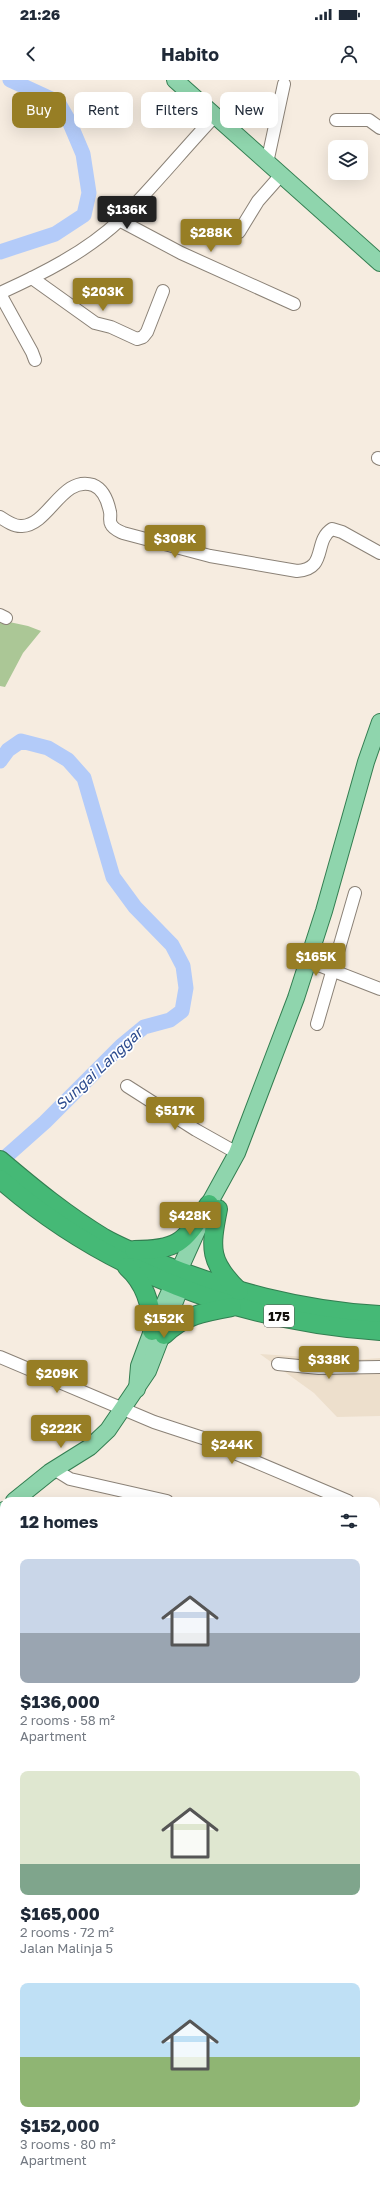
<!DOCTYPE html>
<meta charset="utf-8">
<style>
body{margin:0;font-family:"Golos Text",sans-serif;background:#f6f6f7;color:#1f2937;height:100vh;display:flex;flex-direction:column;font-size:15px;white-space:nowrap}
*{box-sizing:border-box;margin:0}
p{font-size:13px;color:#747a83}
.icon{flex:none;width:22px;height:22px;fill:none;stroke:currentColor;stroke-width:2;stroke-linecap:round;stroke-linejoin:round}
.map{position:relative;flex:1;overflow:hidden}
.panel{position:absolute;left:0px;top:1417px;width:380px;height:692px;display:flex;flex-direction:column;background:#fff;border-radius:12px 12px 0 0;box-shadow:0 4px 16px #0002}
.panel>*{flex:none}
.top-card{position:absolute;left:12px;top:12px;width:356px;height:36px;display:flex;gap:8px}
.tools{position:absolute;left:328px;top:60px;display:grid;gap:8px}
.tools a{display:grid;place-items:center;width:40px;height:40px;border-radius:8px;background:#fff;box-shadow:0 4px 16px #0002;font-size:20px}
.price{position:absolute;translate:-50% -34px;padding:0 9px;border-radius:4px;background:#977e25;color:#fff;font-size:13px;line-height:26px;filter:drop-shadow(0 1px 2px #0008)}
.price::after{content:'';position:absolute;left:50%;top:24px;width:12px;height:9px;margin-left:-6px;background:inherit;clip-path:polygon(0 0,100% 0,50% 100%)}
.price.current{background:#222;color:#fff}
ul{padding:0;list-style:none}
li{display:grid;align-content:center;gap:8px;height:212px;padding:0 20px}
li span{display:grid;place-items:center;height:124px;border-radius:8px;color:#555}
li>.icon{margin-inline-start:auto}
span .icon{width:72px;height:72px;fill:#fffc;stroke-width:1}
li b{font-size:17px}
h2{display:flex;justify-content:space-between;align-items:center;height:48px;padding:0 20px;font-size:17px}
.pill{padding:0 14px;border-radius:8px;background:#fff;box-shadow:0 4px 16px #0002;font-size:14px;line-height:36px}
.pill.current{background:#977e25;color:#fff}
.status{display:flex;justify-content:space-between;align-items:center;height:28px;padding:0 20px;background:#fff;direction:ltr}
.status svg{height:11px;fill:currentColor}
header{display:flex;justify-content:space-between;align-items:center;height:52px;padding:0 20px;background:#fff;font-size:18px;font-weight:700}
.map>svg:first-child{display:block}
.built{fill:#eddfcc}
.green{fill:#abc796}
.lines{fill:none;stroke-linecap:round;stroke-linejoin:round}
.river{stroke:#b3cbf9;stroke-width:15}
.minor-casing{stroke:#8b8277;stroke-width:14}
.major-casing{stroke:#337e51;stroke-width:18}
.highway-casing{stroke:#337e51;stroke-width:20}
.minor{stroke:#fff;stroke-width:12}
.major{stroke:#8fd5ad;stroke-width:16}
.highway{stroke:#45b976;stroke-width:18}
.labels{text-anchor:middle;stroke-width:3.5;stroke-linejoin:round;paint-order:stroke}
.shield{fill:#fff;stroke:#595754;stroke-width:1}
.shield-label{font-size:13px;font-weight:bold;fill:#120f0b}
.water-label{font-size:15px;font-style:italic;fill:#2d4c8f;stroke:#fff}
</style>
<div class="status"><b>21:26</b><svg viewBox="0 0 49 12"><path d="M0 12V9h3v3zM5 12V6h3v6zM10 12V3h3v9zM15 12V0h3v12zM26 1h20v11H26zM47 4h2v5h-2z"/></svg></div>
<header><svg class="icon" aria-label="back" viewBox="0 0 24 24"><path d="M15 5l-7 7 7 7"/></svg>Habito<svg class="icon" aria-label="person" viewBox="0 0 24 24"><circle cx="12" cy="8" r="4"/><path d="M4 21q1-7 8-7t8 7"/></svg></header>
<div class="map">
<svg width="380" height="2109" viewBox="0 0 380 2109">
<rect width="100%" height="100%" fill="#f6ece0"/>
<polygon class="built" points="260,1274 353,1280 380,1278 380,1336 337,1337 314,1313"/>
<g class="green">
<polygon points="0,540 28,546 41,551 23,573 5,607 0,606"/>
<polygon points="376,2010 380,2010 380,2074 376,2073"/>
</g>
<g class="lines">
<g class="river">
<polyline points="0,172 55,154 84,135 89,113 83,74 69,41 58,22 10,0"/>
<polyline points="0,681 8,670 21,661 48,668 68,680 84,698 113,797 135,827 172,865 183,886 186,908 182,931 170,940 144,947 121,966 45,1042 0,1082"/>
<polyline points="0,1780 4,1782"/>
<polyline points="175,2105 178,2109"/>
</g>
<g class="minor-casing">
<g id="minor">
<polyline points="336,40 369,40 380,48"/>
<polyline points="267,83 284,4"/>
<polyline points="119,140 181,173 294,224"/>
<polyline points="239,152 258,121 281,95"/>
<polyline points="32,198 95,243 111,247 137,259 143,257 147,252 163,211"/>
<path d="M0,213c42,-19 86,-41 120,-73 33,-33 63,-70 95,-104"/>
<polyline points="0,214 32,272 35,280"/>
<polyline points="378,378 380,379"/>
<path d="M0,437c6,4 15,10 22,9 27,-1 40,-51 71,-41 10,4 15,17 17,27 1,4 -1,9 1,12 2,5 8,7 12,9l87,23 87,15c31,-2 16,-30 35,-42l10,3 38,21"/>
<polyline points="0,535 6,538"/>
<polyline points="308,881 380,909"/>
<polyline points="317,944 355,813"/>
<polyline points="127,1006 196,1050 237,1073"/>
<polyline points="0,1277 154,1342 212,1361 237,1374 348,1421"/>
<polyline points="278,1284 319,1288 380,1287"/>
<polyline points="54,1389 70,1399 167,1421"/>
<polyline points="376,1433 380,1435"/>
<polyline points="0,2004 4,2006"/>
<polyline points="376,2076 380,2077"/>
<polyline points="222,2106 223,2105"/>
<polyline points="270,2106 270,2105"/>
</g>
</g>
<g class="major-casing">
<g id="major">
<polyline points="175,0 380,183"/>
<polyline points="137,1309 139,1286 152,1251 209,1124 237,1073 296,918 324,831 366,682 380,642"/>
<polyline points="14,1421 50,1392 90,1367 108,1350 148,1291 179,1211"/>
<polyline points="0,1433 4,1430"/>
</g>
</g>
<g class="highway-casing">
<g id="highway">
<path d="M0,1080c33,28 67,56 104,78 16,9 33,16 50,23 70,29 150,50 226,54"/>
<path d="M0,1099c105,92 241,143 380,152"/>
<path d="M218,1129c-8,40 -9,53 21,82"/>
<path d="M134,1170c47,0 50,-9 75,-46"/>
<path d="M127,1187c19,17 25,39 25,64"/>
<path d="M164,1255c21,-20 40,-23 68,-28"/>
</g>
</g>
<use href="#minor" class="minor"/>
<use href="#major" class="major"/>
<use href="#highway" class="highway"/>
</g>
<g class="labels">
<rect class="shield" x="264" y="1225" width="30" height="22" rx="3"/>
<g class="shield-label">
<text x="279" y="1241">175</text>
</g>
<g class="water-label">
<text transform="translate(99 989) rotate(-43)" y="5">Sungai Langgar</text>
</g>
</g>
</svg>
<div class="tools">
<a><svg class="icon" aria-label="layers" viewBox="0 0 24 24"><path d="M12 4l9 5-9 5-9-5zM3 14l9 5 9-5"/></svg></a>
</div>
<b class="price current" style="left:127px;top:150px">$136K</b>
<b class="price" style="left:211px;top:173px">$288K</b>
<b class="price" style="left:103px;top:232px">$203K</b>
<b class="price" style="left:175px;top:479px">$308K</b>
<b class="price" style="left:316px;top:897px">$165K</b>
<b class="price" style="left:175px;top:1051px">$517K</b>
<b class="price" style="left:190px;top:1156px">$428K</b>
<b class="price" style="left:164px;top:1259px">$152K</b>
<b class="price" style="left:329px;top:1300px">$338K</b>
<b class="price" style="left:57px;top:1314px">$209K</b>
<b class="price" style="left:61px;top:1369px">$222K</b>
<b class="price" style="left:232px;top:1385px">$244K</b>
<div class="top-card">
<a class="pill current">Buy</a>
<a class="pill">Rent</a>
<a class="pill">Filters</a>
<a class="pill">New</a>
</div>
<section class="panel">
<h2>12 homes<svg class="icon" aria-label="filters" viewBox="0 0 24 24"><path d="M4 7h16M4 17h16"/><circle cx="9" cy="7" r="2"/><circle cx="15" cy="17" r="2"/></svg></h2>
<ul>
<li><span style="background:linear-gradient(#c9d6e8 60%,#9aa5b1 0)"><svg class="icon" aria-label="home" viewBox="0 0 24 24"><path d="M3 11l9-7 9 7M6 9v11h12V9"/></svg></span><div><b>$136,000</b><p>2 rooms · 58 m²</p><p>Apartment</p></div></li>
<li><span style="background:linear-gradient(#dfe7d0 75%,#7fa58c 0)"><svg class="icon" aria-label="home" viewBox="0 0 24 24"><path d="M3 11l9-7 9 7M6 9v11h12V9"/></svg></span><div><b>$165,000</b><p>2 rooms · 72 m²</p><p>Jalan Malinja 5</p></div></li>
<li><span style="background:linear-gradient(#bfe0f5 60%,#8fb573 0)"><svg class="icon" aria-label="home" viewBox="0 0 24 24"><path d="M3 11l9-7 9 7M6 9v11h12V9"/></svg></span><div><b>$152,000</b><p>3 rooms · 80 m²</p><p>Apartment</p></div></li>
</ul>
</section>
</div>
